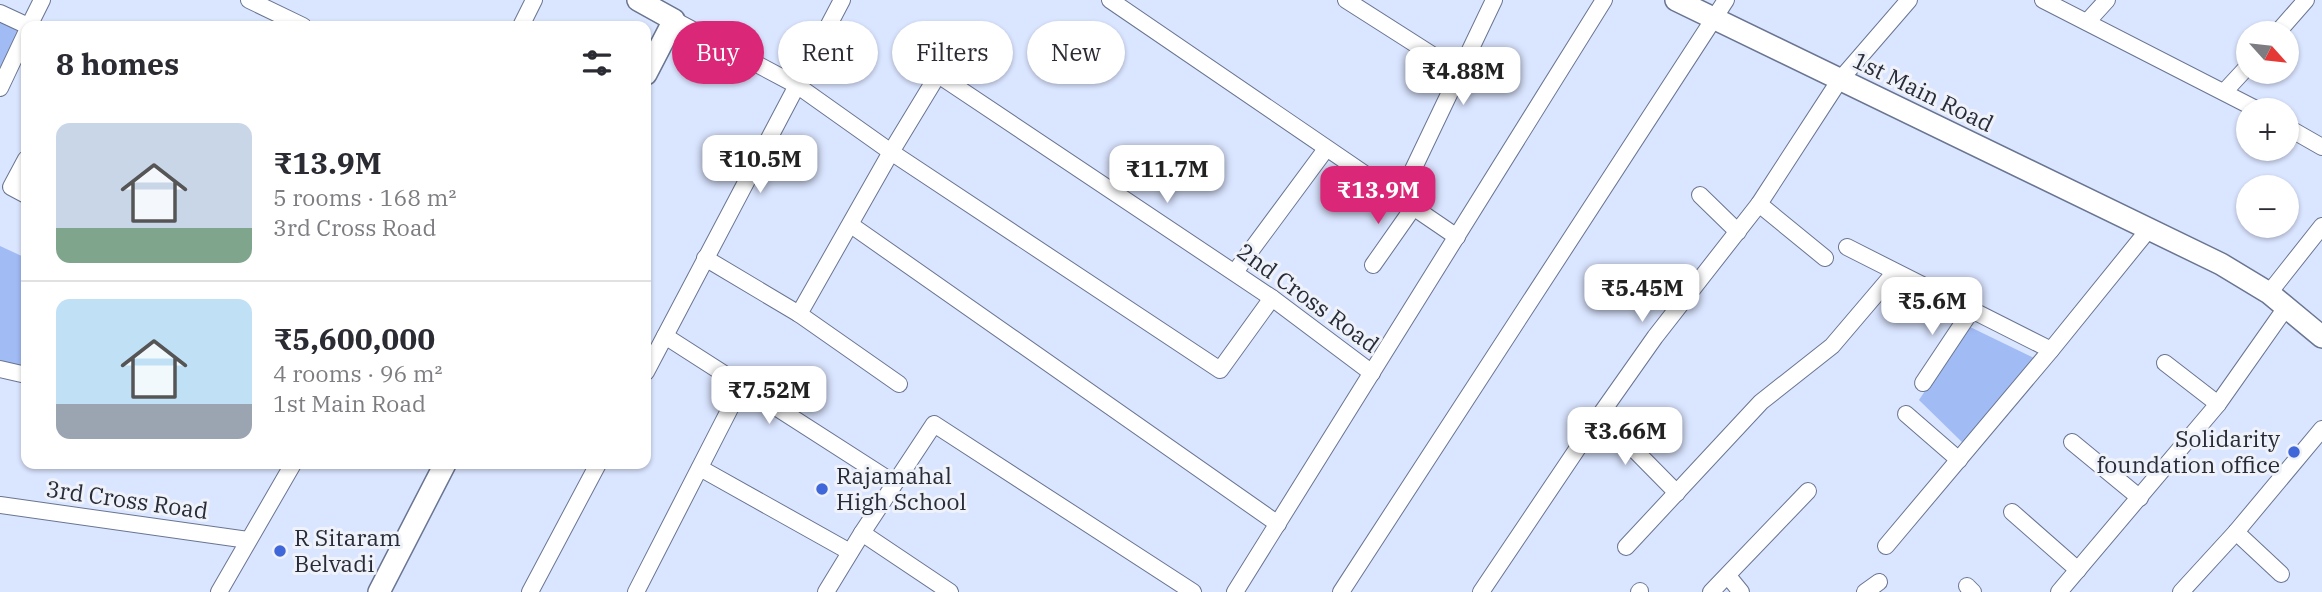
<!DOCTYPE html>
<meta charset="utf-8">
<style>
body{margin:0;font-family:"IBM Plex Serif",serif;background:#f2f2f3;color:#2b2b33;height:100vh;display:flex;flex-direction:column;font-size:26px;white-space:nowrap}
*{box-sizing:border-box;margin:0}
p{font-size:23px;color:#7c7c81}
.icon{flex:none;width:38px;height:38px;fill:none;stroke:currentColor;stroke-width:2;stroke-linecap:round;stroke-linejoin:round}
.map{position:relative;flex:1;overflow:hidden}
.panel{position:absolute;left:21px;top:21px;width:630px;height:448px;display:flex;flex-direction:column;background:#fff;border-radius:14px;box-shadow:0 2px 5px #0004}
.panel>*{flex:none}
.guide{position:absolute;left:672px;top:21px;width:665px;height:63px;display:flex;gap:14px}
.needle{width:46px;rotate:117deg}
.tools{position:absolute;left:2236px;top:21px;display:grid;gap:14px}
.tools a{display:grid;place-items:center;width:63px;height:63px;border-radius:50%;background:#fff;box-shadow:0 2px 5px #0004;font-size:35px}
.price{position:absolute;translate:-50% -60px;padding:0 16px;border-radius:14px;background:#fff;color:#222;font-size:23px;line-height:46px;filter:drop-shadow(0 2px 4px #0008)}
.price::after{content:'';position:absolute;left:50%;top:42px;width:21px;height:16px;margin-left:-10px;background:inherit;clip-path:polygon(0 0,100% 0,50% 100%)}
.price.active{background:#db2777;color:#fff}
ul{padding:0;list-style:none}
li{display:flex;align-items:center;gap:21px;height:175px;padding:0 35px}
li+li{border-top:2px solid #e1e1e2}
li span{display:grid;place-items:center;flex:none;width:196px;height:140px;border-radius:14px;color:#555}
li>.icon{margin-inline-start:auto}
span .icon{width:84px;height:84px;fill:#fffc;stroke-width:1}
li b{font-size:30px}
h2{display:flex;justify-content:space-between;align-items:center;height:84px;padding:0 35px;font-size:30px}
.pill{padding:0 24px;border-radius:32px;background:#fff;box-shadow:0 2px 5px #0004;font-size:24px;line-height:63px}
.pill.active{background:#db2777;color:#fff}
.map>svg:first-child{display:block}
.green{fill:#a1bbf5}
.lines{fill:none;stroke-linecap:round;stroke-linejoin:round}
.street-casing{stroke:#697591;stroke-width:18}
.secondary-casing{stroke:#697591;stroke-width:24}
.street{stroke:#fff;stroke-width:16}
.secondary{stroke:#fff;stroke-width:21}
.poi-dot{fill:#4067d9;stroke:#eff2f9;stroke-width:2.5}
.labels{text-anchor:middle;stroke-width:6;stroke-linejoin:round;paint-order:stroke}
.street-label{font-size:23px;fill:#272c38;stroke:#eff2f9}
.poi-label{font-size:23px;fill:#272c38;stroke:#eff2f9;text-anchor:start}
</style>
<div class="map">
<svg width="2322" height="592" viewBox="0 0 2322 592">
<rect width="100%" height="100%" fill="#dae5ff"/>
<g class="green">
<polygon points="0,20 21,31 0,73"/>
<polygon points="0,246 26,258 26,368 0,360"/>
<polygon points="1968,326 2034,358 1964,444 1919,400"/>
</g>
<g class="lines">
<g class="street-casing">
<g id="street">
<polyline points="249,0 303,26"/>
<polyline points="1110,0 1457,237"/>
<polyline points="1346,0 1459,72"/>
<polyline points="2043,0 2258,110"/>
<polyline points="0,13 28,26"/>
<polyline points="674,20 798,86 891,152 1220,370 1272,298"/>
<polyline points="2087,22 2107,0"/>
<polyline points="29,26 42,0"/>
<polyline points="521,26 534,0"/>
<polyline points="2277,33 2306,0"/>
<polyline points="937,74 1272,298 1372,373"/>
<polyline points="0,88 26,33"/>
<polyline points="2225,91 2249,65"/>
<polyline points="2287,127 2322,147"/>
<polyline points="26,159 11,187 26,195"/>
<polyline points="1700,195 1738,232"/>
<polyline points="1399,199 1494,0"/>
<polyline points="1759,204 1825,258"/>
<polyline points="851,225 1278,524"/>
<polyline points="1847,247 2051,350"/>
<polyline points="705,258 799,314 899,384"/>
<polyline points="1373,265 1413,208"/>
<polyline points="1235,272 1326,149"/>
<polyline points="2269,293 2322,226"/>
<polyline points="799,314 891,152 959,40"/>
<polyline points="665,336 894,483"/>
<polyline points="2165,363 2218,404"/>
<polyline points="0,369 26,375"/>
<polyline points="646,372 842,0"/>
<polyline points="1923,383 1971,311"/>
<polyline points="1906,414 1959,460"/>
<polyline points="1600,415 1677,493"/>
<polyline points="2072,442 2140,498"/>
<polyline points="700,468 850,552"/>
<polyline points="0,505 248,540"/>
<polyline points="2012,512 2078,570"/>
<polyline points="2236,532 2281,574"/>
<polyline points="862,533 950,592"/>
<polyline points="1886,546 2051,350 2149,229"/>
<polyline points="1626,547 1761,402 1832,346 1895,272"/>
<polyline points="1728,576 1741,592"/>
<polyline points="1967,586 1973,592"/>
<polyline points="219,592 293,464"/>
<polyline points="530,592 598,464"/>
<polyline points="636,592 741,387"/>
<polyline points="826,592 862,533 934,424 1193,592"/>
<polyline points="1235,592 1604,0"/>
<polyline points="1341,592 1726,0"/>
<polyline points="1481,592 1600,415 1655,337 1759,204 1839,81 1909,0"/>
<polyline points="1639,592 1640,591"/>
<polyline points="1711,592 1808,491"/>
<polyline points="1865,592 1879,582"/>
<polyline points="2059,592 2218,404 2287,306"/>
<polyline points="2181,592 2236,532 2322,429"/>
</g>
</g>
<g class="secondary-casing">
<g id="secondary">
<polyline points="638,0 674,20 646,74"/>
<polyline points="1676,0 2221,264 2269,293 2322,337"/>
<polyline points="379,592 445,464"/>
</g>
</g>
<use href="#street" class="street"/>
<use href="#secondary" class="secondary"/>
</g>
<g class="poi-dot">
<circle cx="2294" cy="452" r="7"/>
<circle cx="822" cy="489" r="7"/>
<circle cx="280" cy="551" r="7"/>
</g>
<g class="labels">
<g class="street-label">
<text transform="translate(1923 92) rotate(26)" y="8">1st Main Road</text>
<text transform="translate(1308 298) rotate(36)" y="8">2nd Cross Road</text>
<text transform="translate(127 500) rotate(8)" y="8">3rd Cross Road</text>
</g>
<g class="poi-label">
<text x="2280" y="447" text-anchor="end">Solidarity<tspan x="2280" dy="26">foundation office</tspan></text>
<text x="836" y="484">Rajamahal<tspan x="836" dy="26">High School</tspan></text>
<text x="294" y="546">R Sitaram<tspan x="294" dy="26">Belvadi</tspan></text>
</g>
</g>
</svg>
<div class="tools">
<a><svg class="needle" viewBox="-14 -14 28 28"><path d="M0-13l5 13h-10z" fill="#e53935"/><path d="M0 13l5-13h-10z" fill="#7c7c81"/></svg></a>
<a>+</a>
<a>−</a>
</div>
<b class="price" style="left:1463px;top:107px">₹4.88M</b>
<b class="price" style="left:760px;top:195px">₹10.5M</b>
<b class="price" style="left:1167px;top:205px">₹11.7M</b>
<b class="price active" style="left:1378px;top:226px">₹13.9M</b>
<b class="price" style="left:1642px;top:324px">₹5.45M</b>
<b class="price" style="left:1932px;top:337px">₹5.6M</b>
<b class="price" style="left:769px;top:426px">₹7.52M</b>
<b class="price" style="left:1625px;top:467px">₹3.66M</b>
<div class="guide">
<a class="pill active">Buy</a>
<a class="pill">Rent</a>
<a class="pill">Filters</a>
<a class="pill">New</a>
</div>
<section class="panel">
<h2>8 homes<svg class="icon" aria-label="filters" viewBox="0 0 24 24"><path d="M4 7h16M4 17h16"/><circle cx="9" cy="7" r="2"/><circle cx="15" cy="17" r="2"/></svg></h2>
<ul>
<li><span style="background:linear-gradient(#c9d6e8 75%,#7fa58c 0)"><svg class="icon" aria-label="home" viewBox="0 0 24 24"><path d="M3 11l9-7 9 7M6 9v11h12V9"/></svg></span><div><b>₹13.9M</b><p>5 rooms · 168 m²</p><p>3rd Cross Road</p></div></li>
<li><span style="background:linear-gradient(#bfe0f5 75%,#9aa5b1 0)"><svg class="icon" aria-label="home" viewBox="0 0 24 24"><path d="M3 11l9-7 9 7M6 9v11h12V9"/></svg></span><div><b>₹5,600,000</b><p>4 rooms · 96 m²</p><p>1st Main Road</p></div></li>
</ul>
</section>
</div>
